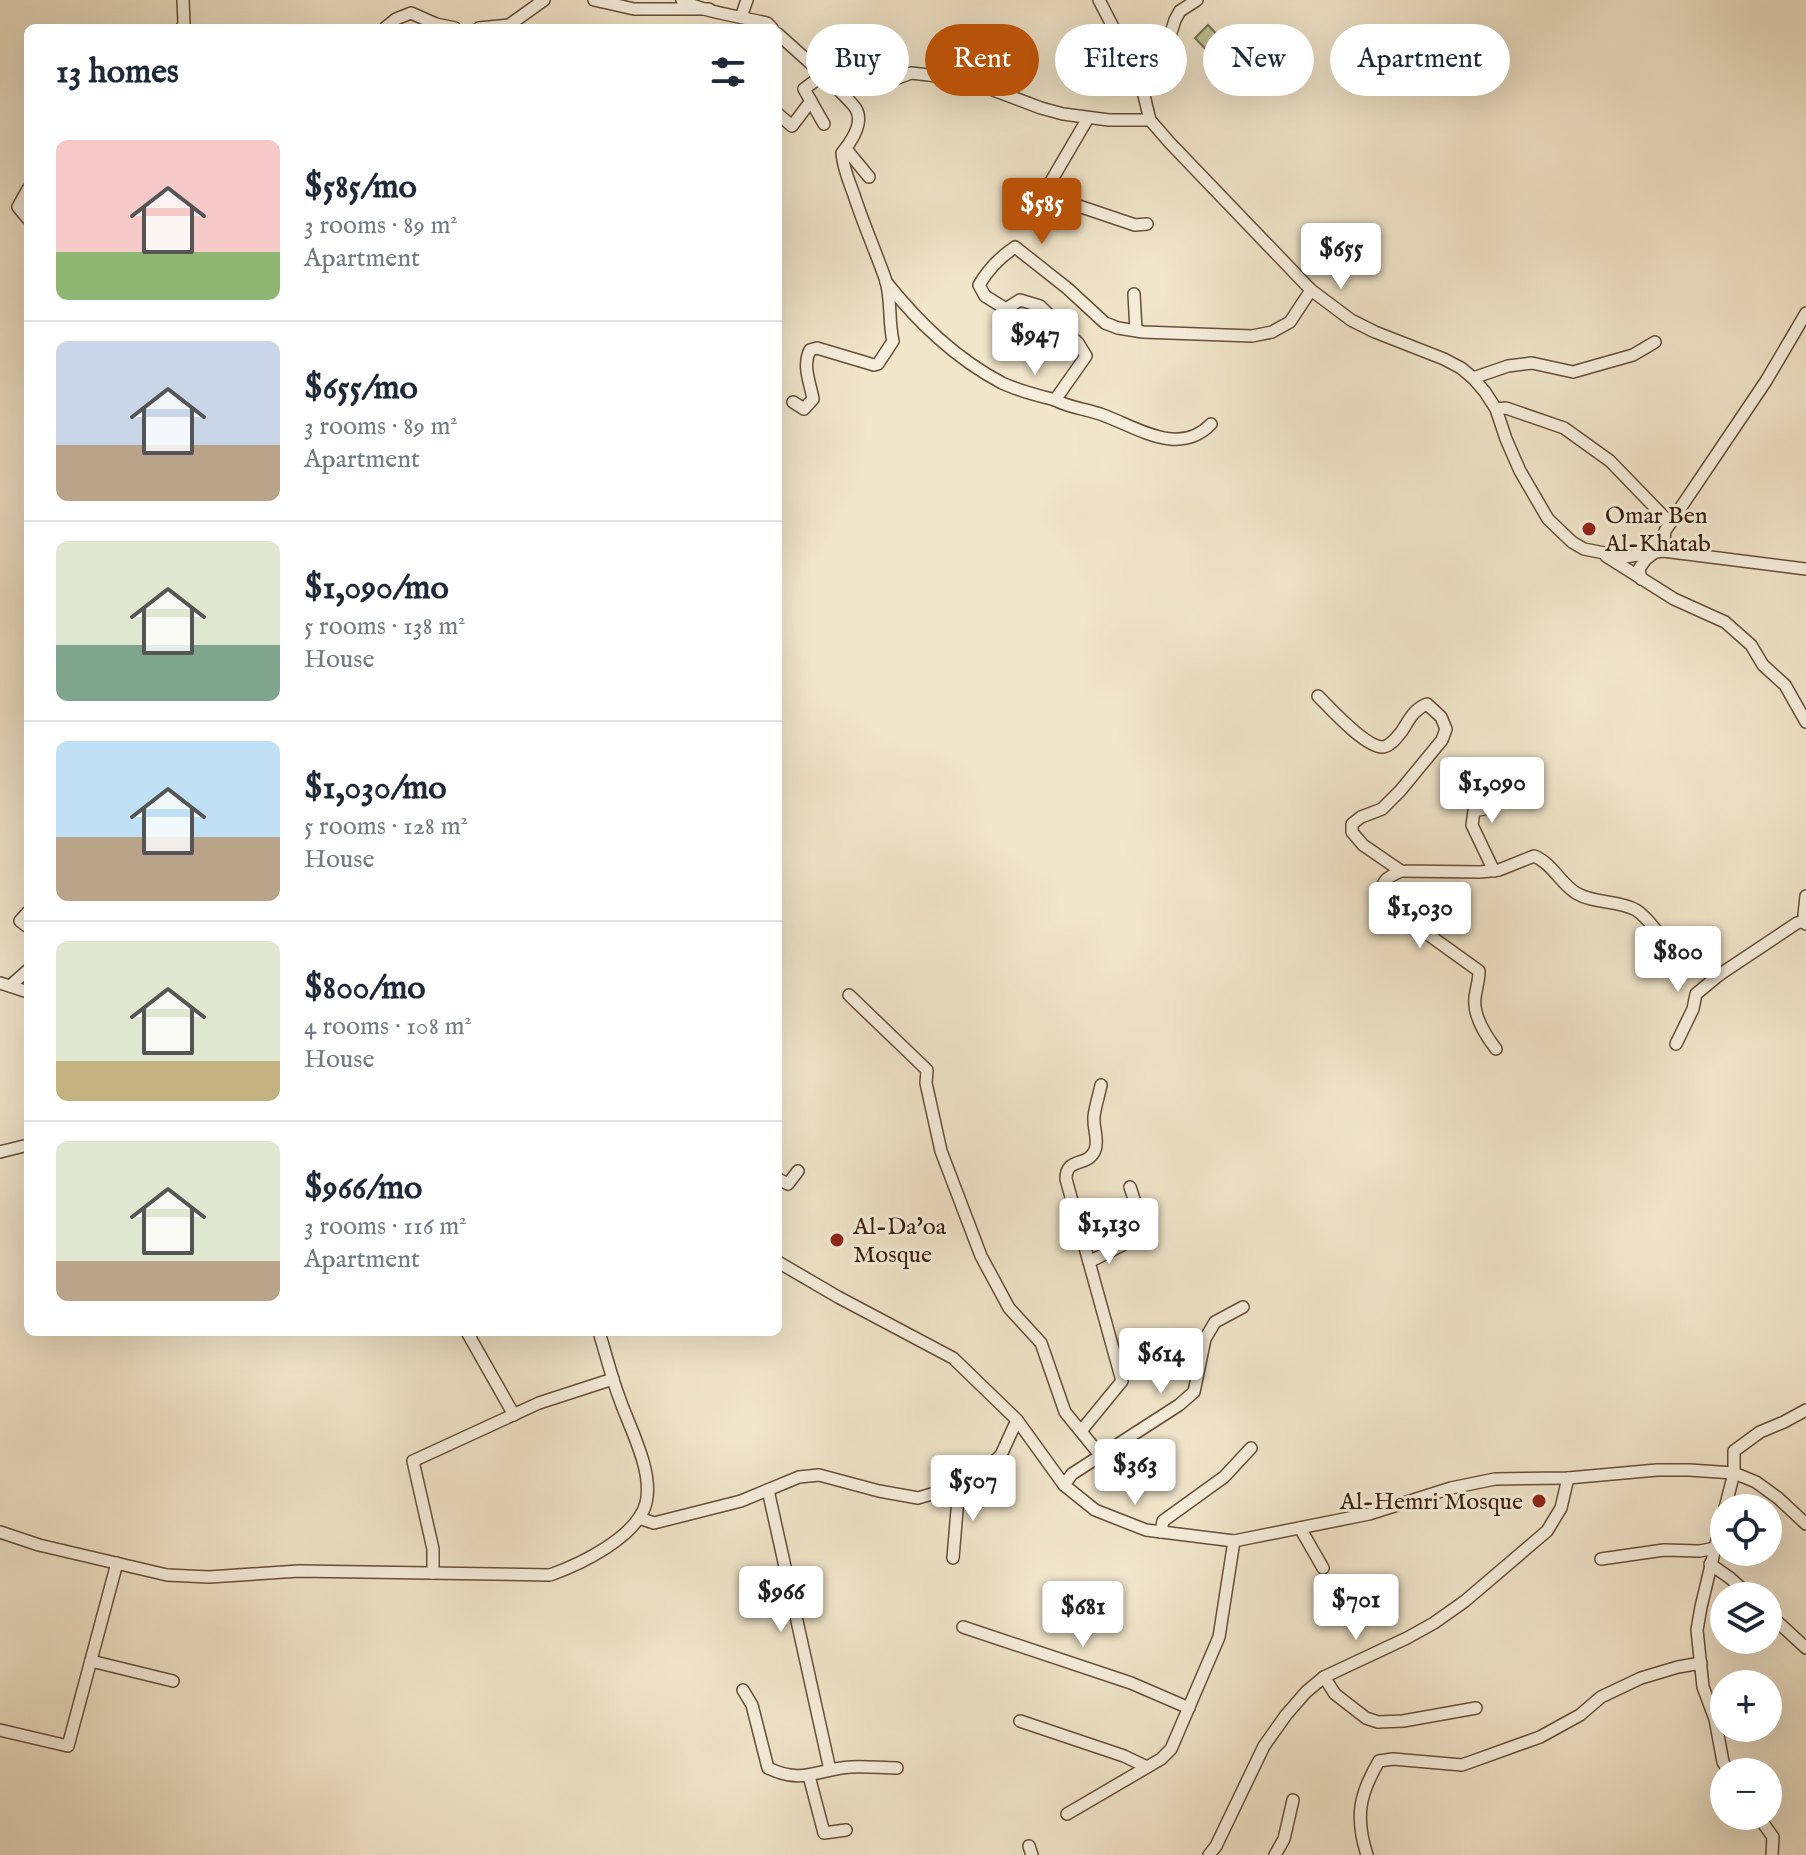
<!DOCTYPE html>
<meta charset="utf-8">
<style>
body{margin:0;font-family:"IM FELL English",serif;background:#f6f6f7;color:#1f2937;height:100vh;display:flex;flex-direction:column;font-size:30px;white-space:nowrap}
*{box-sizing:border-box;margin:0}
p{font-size:26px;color:#747a83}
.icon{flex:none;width:44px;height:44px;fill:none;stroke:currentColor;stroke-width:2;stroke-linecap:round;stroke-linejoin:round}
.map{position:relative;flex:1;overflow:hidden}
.sheet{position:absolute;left:24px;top:24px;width:758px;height:1312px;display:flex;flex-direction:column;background:#fff;border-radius:12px;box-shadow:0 8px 32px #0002}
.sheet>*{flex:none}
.banner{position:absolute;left:806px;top:24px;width:760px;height:72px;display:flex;gap:16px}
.buttons{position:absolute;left:1710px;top:1494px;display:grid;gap:16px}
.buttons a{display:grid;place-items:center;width:72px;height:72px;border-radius:50%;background:#fff;box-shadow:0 8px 32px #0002;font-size:40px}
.price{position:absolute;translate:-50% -68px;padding:0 18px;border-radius:8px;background:#fff;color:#222;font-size:26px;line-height:52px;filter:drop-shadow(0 2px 4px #0008)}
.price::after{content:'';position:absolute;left:50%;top:48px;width:24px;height:18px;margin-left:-12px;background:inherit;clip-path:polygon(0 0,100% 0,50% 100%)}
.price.active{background:#b45309;color:#fff}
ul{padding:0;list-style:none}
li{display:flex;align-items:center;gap:24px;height:200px;padding:0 32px}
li+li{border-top:2px solid #e0e1e3}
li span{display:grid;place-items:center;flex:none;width:224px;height:160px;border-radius:12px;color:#555}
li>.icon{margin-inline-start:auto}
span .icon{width:96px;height:96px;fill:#fffc;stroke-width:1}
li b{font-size:34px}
h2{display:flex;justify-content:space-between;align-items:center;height:96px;padding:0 32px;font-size:34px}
.tag{padding:0 28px;border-radius:36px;background:#fff;box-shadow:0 8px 32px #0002;font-size:28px;line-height:72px}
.tag.active{background:#b45309;color:#fff}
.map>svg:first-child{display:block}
.green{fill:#bdc395;stroke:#7a704e;stroke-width:2}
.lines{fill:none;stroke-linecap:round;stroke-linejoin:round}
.minor-casing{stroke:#664e37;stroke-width:14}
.minor{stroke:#f6eedd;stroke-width:11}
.poi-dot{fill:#8f2418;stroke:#f6eedd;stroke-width:3}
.labels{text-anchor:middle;stroke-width:6;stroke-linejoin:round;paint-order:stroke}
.poi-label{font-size:24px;fill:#371c06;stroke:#f6eedd;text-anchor:start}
</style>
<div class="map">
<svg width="1806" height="1855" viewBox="0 0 1806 1855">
<rect width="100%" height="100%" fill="#f1e5ca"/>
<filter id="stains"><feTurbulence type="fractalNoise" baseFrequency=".0025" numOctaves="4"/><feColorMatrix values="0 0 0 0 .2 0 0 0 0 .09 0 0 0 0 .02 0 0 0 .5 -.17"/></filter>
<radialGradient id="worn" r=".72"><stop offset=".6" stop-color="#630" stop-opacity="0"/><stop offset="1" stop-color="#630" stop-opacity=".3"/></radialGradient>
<polygon class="green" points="1208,25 1226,44 1213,57 1195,38"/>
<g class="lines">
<g class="minor-casing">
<g id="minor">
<polyline points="594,0 634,9 709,9"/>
<path d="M682,0c20,12 61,17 85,23l5,5"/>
<polyline points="1099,0 1140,79 1150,120 1170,143 1311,290 1351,320 1375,332 1444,359 1461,368 1473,378 1485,392 1496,409 1506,439 1520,471 1548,519 1572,542 1584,549 1625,557 1663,551 1806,569"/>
<polyline points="741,17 747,0"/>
<polyline points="182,28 184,23 183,0"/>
<polyline points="385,28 396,19 411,13 436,24 455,28"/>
<polyline points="479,28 509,25 544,0"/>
<polyline points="778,34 828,79 895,79 911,73 929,75 980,85 1041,108 1063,114 1109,120 1150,120"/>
<polyline points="1133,65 1157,55 1169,39 1175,20 1180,11 1197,0"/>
<polyline points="823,75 804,89 824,124"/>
<polyline points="778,114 792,126 811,101"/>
<polyline points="1088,118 1050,183 1049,190 1058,199 1135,225 1147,224"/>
<polyline points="846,149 869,177"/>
<polyline points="28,189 18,207 28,219"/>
<path d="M886,282c33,41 69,76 116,101 17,8 35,12 53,17 15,8 32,9 48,15 35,13 76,42 108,9"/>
<polyline points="1134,294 1136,330"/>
<polyline points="1473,378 1508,366 1532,363 1573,372 1633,355 1655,342"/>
<path d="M1055,400l31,-44 -8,-13 -38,-37 -20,-6 -14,9 -21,-13 -6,-11c10,-17 21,-28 36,-38l52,41 38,35 13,5 25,4 109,4 20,-4 18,-10 21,-32"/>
<path d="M793,402l11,7 9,-10c-3,-17 -11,-33 -3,-49l7,-2 57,17 4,-1 15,-23c-5,-21 -1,-43 -8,-63 -10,-28 -22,-55 -31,-83 -5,-14 -11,-27 -12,-42 9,-11 22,-30 14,-44 -3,-6 -23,-24 -28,-30"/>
<polyline points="1496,409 1506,408 1564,428 1610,461 1670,523"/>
<polyline points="1663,551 1665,531 1766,381 1806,313"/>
<polyline points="1606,556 1674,599 1725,622 1751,645 1763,665 1785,685 1806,722"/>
<polyline points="1641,579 1639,569 1645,560 1655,552"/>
<path d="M1318,696c13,13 48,52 65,51 8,-1 14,-10 19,-16 7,-11 12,-22 25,-27l14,13 5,12 -4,11 -42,51 -18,18 -21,8 -9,7v8l11,13 38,26 79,1 19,-2 35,-14c18,7 26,27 42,37 18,11 42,7 60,17 13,8 20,23 31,32 6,6 15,7 22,11 13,9 14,16 30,22l78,-52 8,-2"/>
<path d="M1401,871c-15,7 -17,8 -22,24l4,7 96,69c0,10 -3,18 -4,27 -2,17 11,38 21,51"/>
<polyline points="1494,871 1472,825 1474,811 1484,809 1517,788"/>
<polyline points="1806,896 1804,915 1806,924"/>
<polyline points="28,912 20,921 28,927"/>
<polyline points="0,983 28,992"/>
<polyline points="10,986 28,970"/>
<polyline points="849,995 927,1070 926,1083 941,1151 981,1256 1009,1308 1041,1343 1065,1412 1100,1455"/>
<polyline points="1676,1044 1693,1009 1696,994 1719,975"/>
<polyline points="0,1152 28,1145"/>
<polyline points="778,1179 788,1184 798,1171"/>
<polyline points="778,1262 838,1297 953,1358 1017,1420 1064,1485 1095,1510 1146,1530 1234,1541 1369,1514 1451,1488 1495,1479 1568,1478 1657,1470 1689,1470 1734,1473 1756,1482 1778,1498 1806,1524"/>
<polyline points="1089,1262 1132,1240 1142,1228 1140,1217 1130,1187"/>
<polyline points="467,1332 514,1415"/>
<path d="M1081,1431l41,-50 -56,-202c0,-23 22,-11 29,-29 4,-10 -2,-22 -1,-33 1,-10 5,-22 7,-32"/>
<polyline points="1064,1485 1072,1474 1179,1405 1194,1392 1205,1339 1215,1322 1243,1307"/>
<polyline points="768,1490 830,1770"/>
<polyline points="1725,1508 1734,1473 1734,1451 1760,1432 1784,1422 1806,1410"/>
<polyline points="1724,1511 1701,1607 1697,1630 1703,1687 1715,1719 1723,1762 1729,1772"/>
<polyline points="639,1518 654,1523 741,1501 799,1477 819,1475 879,1491 918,1498 959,1486 986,1469 1001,1455 1017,1420"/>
<polyline points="1300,1528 1323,1568"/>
<path d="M0,1532l39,13 128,30 42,2 90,-6 251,4c31,-11 87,-38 96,-72 8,-32 -17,-76 -27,-106 -8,-21 -13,-43 -20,-65"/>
<polyline points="1161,1532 1163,1521 1224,1477 1251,1448"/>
<polyline points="953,1558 959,1486"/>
<polyline points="1601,1559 1664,1550 1700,1551 1715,1548"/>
<polyline points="1710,1564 1730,1578 1750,1596"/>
<polyline points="433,1573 433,1549 413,1461 539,1403 613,1379"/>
<polyline points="1768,1613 1806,1648"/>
<polyline points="963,1627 1131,1683 1189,1708"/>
<polyline points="91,1661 173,1681"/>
<polyline points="1324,1677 1335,1694 1366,1718 1378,1722 1403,1721 1476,1708"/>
<path d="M743,1690l9,15 16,63c36,17 49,1 83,-1 15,-1 31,1 46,1"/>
<polyline points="1020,1721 1124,1756 1147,1767"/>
<polyline points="0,1730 68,1746 117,1563"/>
<polyline points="809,1776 824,1833 846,1830"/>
<polyline points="1067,1814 1161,1759 1171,1749 1219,1637 1234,1541"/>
<polyline points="1758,1816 1773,1837 1772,1855"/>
<polyline points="1029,1846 1032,1855"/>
<polyline points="1209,1855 1216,1846 1264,1746 1286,1715 1306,1692 1324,1677 1407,1638 1434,1623 1465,1601 1547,1531 1561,1508 1568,1478"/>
<polyline points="1275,1855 1284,1839 1293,1800"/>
<path d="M1367,1855c-12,-38 -8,-60 12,-94l14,-2 69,6 78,-28 40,-22 21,-18 40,-19 37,-11 23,-4"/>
</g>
</g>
<use href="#minor" class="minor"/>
</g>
<g class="poi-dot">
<circle cx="1589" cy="529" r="8"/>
<circle cx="837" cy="1240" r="8"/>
<circle cx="1539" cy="1501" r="8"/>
</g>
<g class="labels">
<g class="poi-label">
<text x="1605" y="523">Omar Ben<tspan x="1605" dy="28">Al-Khatab</tspan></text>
<text x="853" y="1234">Al-Da'oa<tspan x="853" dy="28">Mosque</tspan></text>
<text x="1523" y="1509" text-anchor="end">Al-Hemri Mosque</text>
</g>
</g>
<rect width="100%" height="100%" filter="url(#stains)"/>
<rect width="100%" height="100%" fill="url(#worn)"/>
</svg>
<div class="buttons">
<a><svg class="icon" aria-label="locate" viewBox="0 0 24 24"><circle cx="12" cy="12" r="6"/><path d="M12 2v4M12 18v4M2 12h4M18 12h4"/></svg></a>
<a><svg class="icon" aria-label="layers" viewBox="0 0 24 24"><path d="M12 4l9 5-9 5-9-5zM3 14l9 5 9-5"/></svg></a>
<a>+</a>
<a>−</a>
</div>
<b class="price active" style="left:1042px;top:246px">$585</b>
<b class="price" style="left:1341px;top:291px">$655</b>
<b class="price" style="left:1035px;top:377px">$947</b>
<b class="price" style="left:1492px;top:825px">$1,090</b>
<b class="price" style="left:1420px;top:950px">$1,030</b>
<b class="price" style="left:1678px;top:994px">$800</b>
<b class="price" style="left:1109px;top:1266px">$1,130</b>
<b class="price" style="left:1161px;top:1396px">$614</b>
<b class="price" style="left:1135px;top:1507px">$363</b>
<b class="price" style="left:973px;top:1523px">$507</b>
<b class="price" style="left:781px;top:1634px">$966</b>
<b class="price" style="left:1356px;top:1642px">$701</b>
<b class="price" style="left:1083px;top:1649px">$681</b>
<div class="banner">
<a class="tag">Buy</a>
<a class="tag active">Rent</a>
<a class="tag">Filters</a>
<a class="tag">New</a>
<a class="tag">Apartment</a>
</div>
<section class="sheet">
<h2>13 homes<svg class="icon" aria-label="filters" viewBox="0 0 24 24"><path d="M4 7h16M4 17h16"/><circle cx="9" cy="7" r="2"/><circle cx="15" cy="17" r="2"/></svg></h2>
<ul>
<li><span style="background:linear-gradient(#f6c9c9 70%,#8fb573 0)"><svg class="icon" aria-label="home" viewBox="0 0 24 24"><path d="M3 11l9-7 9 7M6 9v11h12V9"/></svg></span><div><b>$585/mo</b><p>3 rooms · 89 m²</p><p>Apartment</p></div></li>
<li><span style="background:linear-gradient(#c9d6e8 65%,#b9a48a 0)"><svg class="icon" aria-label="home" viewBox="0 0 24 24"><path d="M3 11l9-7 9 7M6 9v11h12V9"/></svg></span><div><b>$655/mo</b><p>3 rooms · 89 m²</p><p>Apartment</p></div></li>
<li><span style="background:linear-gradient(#dfe7d0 65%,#7fa58c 0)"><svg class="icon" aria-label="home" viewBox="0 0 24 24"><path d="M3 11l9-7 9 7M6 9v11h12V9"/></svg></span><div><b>$1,090/mo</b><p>5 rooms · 138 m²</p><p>House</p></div></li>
<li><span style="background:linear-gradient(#bfe0f5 60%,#b9a48a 0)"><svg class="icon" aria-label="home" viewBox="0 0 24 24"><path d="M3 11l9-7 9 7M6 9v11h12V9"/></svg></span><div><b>$1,030/mo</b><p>5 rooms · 128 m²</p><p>House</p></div></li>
<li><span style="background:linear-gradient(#dfe7d0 75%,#c2b280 0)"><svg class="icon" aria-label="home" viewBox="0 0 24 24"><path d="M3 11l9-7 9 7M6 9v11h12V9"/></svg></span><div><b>$800/mo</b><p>4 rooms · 108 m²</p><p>House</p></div></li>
<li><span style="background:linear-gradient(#dfe7d0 75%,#b9a48a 0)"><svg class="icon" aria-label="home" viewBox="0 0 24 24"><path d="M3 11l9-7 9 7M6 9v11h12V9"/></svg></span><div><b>$966/mo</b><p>3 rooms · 116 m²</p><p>Apartment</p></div></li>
</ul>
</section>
</div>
